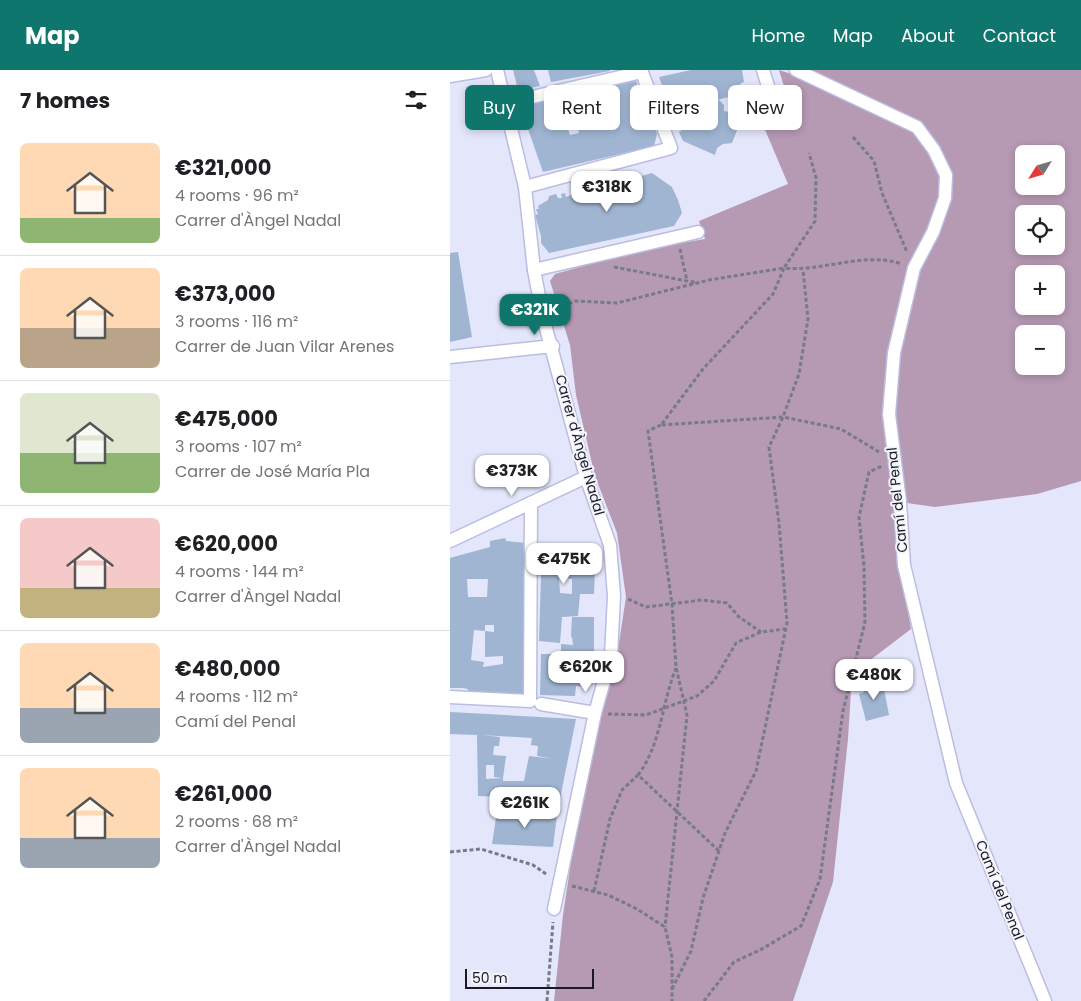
<!DOCTYPE html>
<meta charset="utf-8">
<style>
body{margin:0;font-family:Poppins,sans-serif;background:#f2f2f2;color:#202124;height:100vh;display:flex;flex-direction:column;font-size:19px;white-space:nowrap}
*{box-sizing:border-box;margin:0}
p{font-size:16px;color:#757577}
.icon{flex:none;width:28px;height:28px;fill:none;stroke:currentColor;stroke-width:2;stroke-linecap:round;stroke-linejoin:round}
.map{position:relative;flex:1;overflow:hidden}
.panel{display:flex;flex-direction:column;background:#fff;width:450px}
.panel>*{flex:none}
.top-card{position:absolute;left:15px;top:15px;width:475px;height:45px;display:flex;gap:10px}
.needle{width:32px;rotate:233deg}
.buttons{position:absolute;left:565px;top:75px;display:grid;gap:10px}
.buttons a{display:grid;place-items:center;width:50px;height:50px;border-radius:8px;background:#fff;box-shadow:0 2px 8px #0003;font-size:25px}
.scale{position:absolute;left:15px;bottom:12px;width:129px;box-sizing:border-box;padding-left:5px;border:2px solid #191a26;border-top:0;font-size:14px;line-height:18px;white-space:nowrap;color:#191a26;-webkit-text-stroke:4px #f4f4fc;paint-order:stroke}
.price{position:absolute;translate:-50% -42px;padding:0 11px;border-radius:10px;background:#fff;color:#222;font-size:16px;line-height:32px;filter:drop-shadow(0 1px 2px #0008)}
.price::after{content:'';position:absolute;left:50%;top:30px;width:15px;height:11px;margin-left:-8px;background:inherit;clip-path:polygon(0 0,100% 0,50% 100%)}
.price.selected{background:#0f766e;color:#fff}
ul{padding:0;list-style:none}
li{display:flex;align-items:center;gap:15px;height:125px;padding:0 20px}
li+li{border-top:1px solid #e0e0e0}
li span{display:grid;place-items:center;flex:none;width:140px;height:100px;border-radius:8px;color:#555}
li>.icon{margin-inline-start:auto}
span .icon{width:60px;height:60px;fill:#fffc;stroke-width:1}
li b{font-size:21px}
h2{display:flex;justify-content:space-between;align-items:center;height:60px;padding:0 20px;font-size:21px}
.chip{padding:0 18px;border-radius:8px;background:#fff;box-shadow:0 2px 8px #0003;font-size:18px;line-height:45px}
.chip.selected{background:#0f766e;color:#fff}
header{display:flex;align-items:center;gap:30px;box-sizing:border-box;height:70px;padding:0 25px;background:#0f766e;color:#fff}
header strong{font-size:24px}
nav{display:flex;gap:28px;margin-inline-start:auto;font-size:18px}
main{display:flex;flex:1;min-height:0}
.map>svg:first-child{display:block}
.forest{fill:#b699b3;fill-rule:evenodd}
.building{fill:#9fb5d2;fill-rule:evenodd}
.lines{fill:none;stroke-linecap:round;stroke-linejoin:round}
.minor-casing{stroke:#babde0;stroke-width:15}
.path{stroke:#78798a;stroke-width:3;stroke-dasharray:4 2.5;stroke-linecap:butt}
.minor{stroke:#fff;stroke-width:12}
.labels{text-anchor:middle;stroke-width:4;stroke-linejoin:round;paint-order:stroke}
.street-label{font-size:14px;fill:#191a26;stroke:#f4f4fc}
</style>
<header>
<strong>Map</strong>
<nav><a>Home</a><a>Map</a><a>About</a><a>Contact</a></nav>
</header>
<main>
<section class="panel">
<h2>7 homes<svg class="icon" aria-label="filters" viewBox="0 0 24 24"><path d="M4 7h16M4 17h16"/><circle cx="9" cy="7" r="2"/><circle cx="15" cy="17" r="2"/></svg></h2>
<ul>
<li><span style="background:linear-gradient(#ffd9b3 75%,#8fb573 0)"><svg class="icon" aria-label="home" viewBox="0 0 24 24"><path d="M3 11l9-7 9 7M6 9v11h12V9"/></svg></span><div><b>€321,000</b><p>4 rooms · 96 m²</p><p>Carrer d'Àngel Nadal</p></div></li>
<li><span style="background:linear-gradient(#ffd9b3 60%,#b9a48a 0)"><svg class="icon" aria-label="home" viewBox="0 0 24 24"><path d="M3 11l9-7 9 7M6 9v11h12V9"/></svg></span><div><b>€373,000</b><p>3 rooms · 116 m²</p><p>Carrer de Juan Vilar Arenes</p></div></li>
<li><span style="background:linear-gradient(#dfe7d0 60%,#8fb573 0)"><svg class="icon" aria-label="home" viewBox="0 0 24 24"><path d="M3 11l9-7 9 7M6 9v11h12V9"/></svg></span><div><b>€475,000</b><p>3 rooms · 107 m²</p><p>Carrer de José María Pla</p></div></li>
<li><span style="background:linear-gradient(#f6c9c9 70%,#c2b280 0)"><svg class="icon" aria-label="home" viewBox="0 0 24 24"><path d="M3 11l9-7 9 7M6 9v11h12V9"/></svg></span><div><b>€620,000</b><p>4 rooms · 144 m²</p><p>Carrer d'Àngel Nadal</p></div></li>
<li><span style="background:linear-gradient(#ffd9b3 65%,#9aa5b1 0)"><svg class="icon" aria-label="home" viewBox="0 0 24 24"><path d="M3 11l9-7 9 7M6 9v11h12V9"/></svg></span><div><b>€480,000</b><p>4 rooms · 112 m²</p><p>Camí del Penal</p></div></li>
<li><span style="background:linear-gradient(#ffd9b3 70%,#9aa5b1 0)"><svg class="icon" aria-label="home" viewBox="0 0 24 24"><path d="M3 11l9-7 9 7M6 9v11h12V9"/></svg></span><div><b>€261,000</b><p>2 rooms · 68 m²</p><p>Carrer d'Àngel Nadal</p></div></li>
</ul>
</section>
<div class="map">
<svg width="631" height="931" viewBox="0 0 631 931">
<rect width="100%" height="100%" fill="#e4e6fc"/>
<path class="forest" d="M329,0l49,16 -32,-16h285v411l-44,13 -102,13 -35,-5 -11,-88 5,-61 17,-72 -19,63 -9,65 15,109 2,48 11,63 -59,45 -4,65 -15,143 -40,119h-239l9,-86 28,-186 26,-73 9,-59 -9,-64 -22,-57 -19,-81 -6,-50 -20,-64 5,-7 85,-24 65,-11 -6,-18 89,-37 -25,-59 29,-12zM574,84h32v32h-32zM574,144h32v32h-32zM574,204h32v32h-32zM574,264h32v32h-32z"/>
<g class="building">
<polygon points="63,0 84,0 90,16 68,20"/>
<polygon points="98,0 160,0 160,1 101,12"/>
<polygon points="241,0 292,0 294,12 290,14 293,24 221,40 209,7"/>
<path d="M186,11l21,53 -3,12 -111,26 -23,-66zM126,53l3,10 -9,2 -3,-9z"/>
<polygon points="269,30 274,35 274,41 284,43 289,55 282,73 273,74 267,78 265,85 233,71 229,62 234,59 234,55 238,54 248,35"/>
<polygon points="202,103 222,117 228,130 232,143 224,156 99,183 91,173 91,166 85,145 88,144 86,139 89,139 88,136 98,130 99,126 106,124 108,128 112,128 111,124 115,123 116,127 121,125 121,121 128,119 129,124 136,122 137,116 144,114 146,119"/>
<polygon points="8,182 22,267 0,272 0,183"/>
<path d="M55,468l1,3 20,2 -3,151 -55,-3v-2l-5,-1h-13v-130l40,-11v-6zM17,509h21l-1,18h-19zM35,555h9v7l-9,-1v26l18,-1v8l-20,3 1,-5 -13,-2 3,-30 11,1z"/>
<path d="M92,474l54,1 -2,49h-14l-2,22 -16,1 -2,26 -21,-2zM109,508l13,1v15l-12,-1z"/>
<polygon points="122,547 144,547 144,586 139,617 126,616 125,626 90,625 91,584 111,584 111,574 123,575 122,567 121,567"/>
<polygon points="428,610 431,618 434,619 439,645 416,651 409,624 414,622 413,613"/>
<path d="M0,642l126,7 -16,80 -82,-3 -1,-61 -27,-1zM32,665l50,3 -1,7 7,1 -1,10 17,3 -25,-3 -5,25h-21v-3l-17,1v-14h8v12l9,1 3,-22 -13,-1 1,-9h5l1,-9z"/>
<polygon points="47,741 107,745 103,777 42,774"/>
</g>
<g class="lines">
<g class="minor-casing">
<g id="minor">
<polyline points="47,0 75,117 84,200 93,247 136,407 160,475 164,526 161,586 145,643 104,839"/>
<polyline points="313,0 325,39"/>
<polyline points="346,0 467,57 484,80 496,105 495,128 483,162 464,198 444,283 439,344 450,432 454,495 506,713 595,931"/>
<polyline points="0,6 36,0"/>
<polyline points="56,33 192,2"/>
<polyline points="75,117 221,78 191,0"/>
<polyline points="84,200 248,162"/>
<polyline points="0,287 103,276"/>
<polyline points="0,471 136,407"/>
<polyline points="0,627 80,631 81,433"/>
<polyline points="91,634 145,643"/>
</g>
</g>
<g class="path">
<polyline points="403,67 424,91 432,123 457,182"/>
<polyline points="230,179 237,211"/>
<polyline points="164,197 248,213"/>
<polyline points="107,240 125,231 167,233 259,210 334,198 365,151 366,108 359,83"/>
<polyline points="211,355 198,361 222,534 226,597 237,645 215,857"/>
<path d="M429,382l-38,-23 -58,-12 -122,8 42,-56 70,-75 11,-26c39,4 80,-17 118,-4"/>
<polyline points="178,529 196,537 252,530 277,533 289,547 311,562"/>
<polyline points="158,644 196,645 247,626 264,611 286,573 311,562 335,559"/>
<path d="M188,705c23,-30 24,-73 38,-107"/>
<polyline points="0,782 31,779 83,795 96,804"/>
<polyline points="122,816 158,825 187,839 215,857 222,887 222,931"/>
<polyline points="144,821 160,749 172,720 188,705 269,781"/>
<polyline points="222,919 241,881 253,828 275,763 306,701 337,553 329,453 319,377 333,347 349,304 358,249 353,200"/>
<polyline points="97,931 103,852"/>
<polyline points="254,931 284,892 310,880 351,856 370,809 393,641 415,552 414,497 409,447 419,402 432,396"/>
</g>
<use href="#minor" class="minor"/>
</g>
<g class="labels">
<g class="street-label">
<text transform="translate(130 375) rotate(74)" y="5">Carrer d'Àngel Nadal</text>
<text transform="translate(447 430) rotate(-96)" y="5">Camí del Penal</text>
<text transform="translate(550 820) rotate(68)" y="5">Camí del Penal</text>
</g>
</g>
</svg>
<div class="buttons">
<a><svg class="needle" viewBox="-14 -14 28 28"><path d="M0-13l5 13h-10z" fill="#e53935"/><path d="M0 13l5-13h-10z" fill="#757577"/></svg></a>
<a><svg class="icon" aria-label="locate" viewBox="0 0 24 24"><circle cx="12" cy="12" r="6"/><path d="M12 2v4M12 18v4M2 12h4M18 12h4"/></svg></a>
<a>+</a>
<a>−</a>
</div>
<div class="scale">50 m</div>
<b class="price" style="left:157px;top:143px">€318K</b>
<b class="price selected" style="left:85px;top:266px">€321K</b>
<b class="price" style="left:62px;top:427px">€373K</b>
<b class="price" style="left:114px;top:515px">€475K</b>
<b class="price" style="left:136px;top:623px">€620K</b>
<b class="price" style="left:424px;top:631px">€480K</b>
<b class="price" style="left:75px;top:759px">€261K</b>
<div class="top-card">
<a class="chip selected">Buy</a>
<a class="chip">Rent</a>
<a class="chip">Filters</a>
<a class="chip">New</a>
</div>
</div>
</main>
